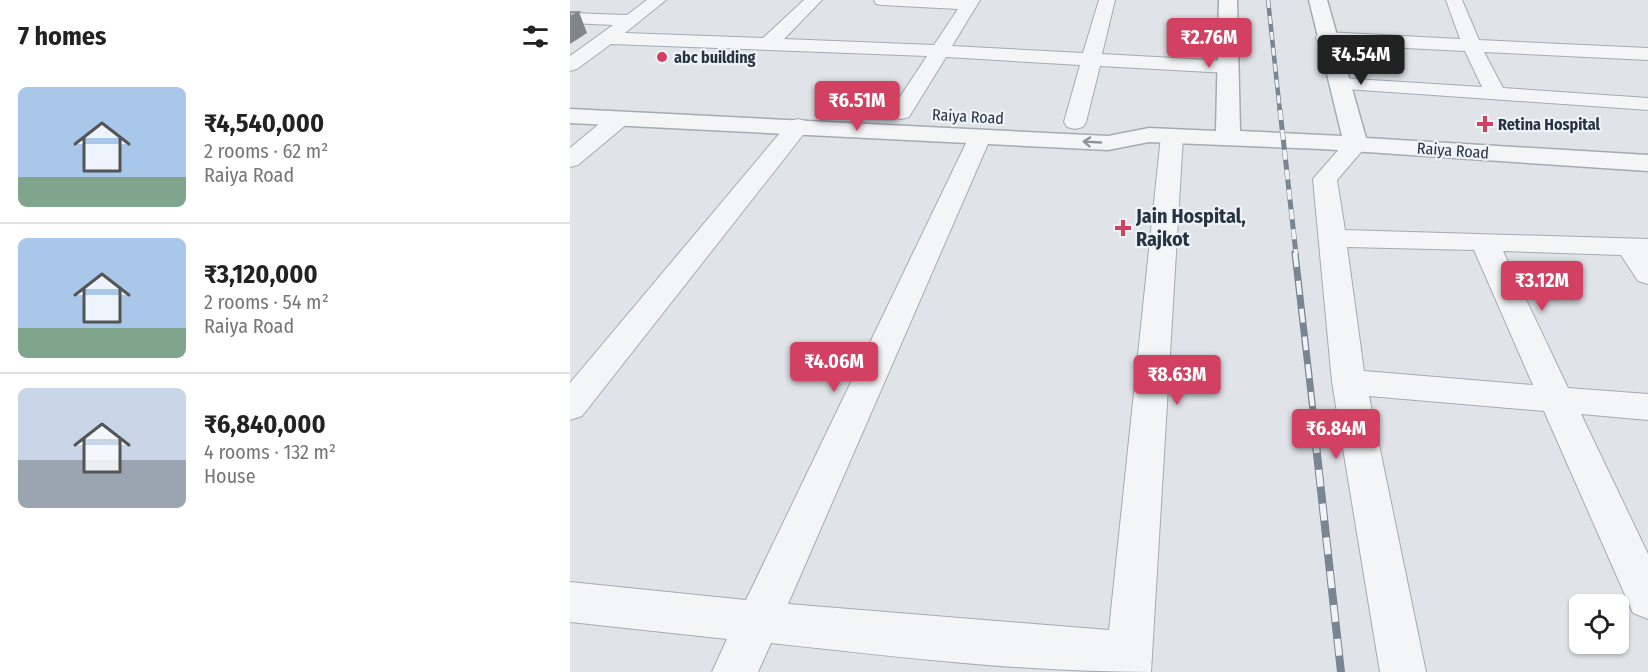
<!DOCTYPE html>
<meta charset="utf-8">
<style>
body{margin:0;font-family:"Fira Sans Condensed",sans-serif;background:#f2f2f2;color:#222;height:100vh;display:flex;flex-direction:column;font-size:22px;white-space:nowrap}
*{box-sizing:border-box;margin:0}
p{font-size:20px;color:#767676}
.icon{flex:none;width:33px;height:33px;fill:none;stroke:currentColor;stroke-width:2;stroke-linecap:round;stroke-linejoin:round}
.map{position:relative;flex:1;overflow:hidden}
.sheet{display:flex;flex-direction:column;background:#fff;width:570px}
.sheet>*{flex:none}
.controls{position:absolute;left:999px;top:594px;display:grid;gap:12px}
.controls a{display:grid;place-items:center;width:60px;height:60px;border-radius:9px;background:#fff;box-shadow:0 2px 4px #0004;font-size:30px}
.price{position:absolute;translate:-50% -51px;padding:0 14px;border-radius:6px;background:#d24161;color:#fff;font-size:20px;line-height:39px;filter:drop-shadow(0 2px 3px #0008)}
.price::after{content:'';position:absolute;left:50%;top:36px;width:18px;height:14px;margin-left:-9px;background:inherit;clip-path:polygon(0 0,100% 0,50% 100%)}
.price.current{background:#222;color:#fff}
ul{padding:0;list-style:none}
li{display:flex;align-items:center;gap:18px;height:150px;padding:0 18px}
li+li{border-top:2px solid #e0e0e0}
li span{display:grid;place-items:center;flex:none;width:168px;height:120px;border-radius:9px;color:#555}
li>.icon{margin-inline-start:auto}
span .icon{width:72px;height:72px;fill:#fffc;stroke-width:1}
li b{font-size:26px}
h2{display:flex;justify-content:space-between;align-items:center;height:72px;padding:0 18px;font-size:26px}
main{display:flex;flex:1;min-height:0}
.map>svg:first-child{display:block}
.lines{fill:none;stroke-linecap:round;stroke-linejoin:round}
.minor-casing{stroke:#a5abb3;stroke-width:2}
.tertiary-casing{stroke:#a5abb3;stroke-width:3}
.minor{fill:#f3f5f7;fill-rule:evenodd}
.tertiary{fill:#f3f5f7;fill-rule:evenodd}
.rail-far3-casing{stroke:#798593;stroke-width:4.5}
.rail-far2-casing{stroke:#798593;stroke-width:5}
.rail-far1-casing{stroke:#798593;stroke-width:7}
.rail-casing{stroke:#798593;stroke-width:8}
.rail-far3{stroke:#eff3f7;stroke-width:3;stroke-dasharray:8;stroke-linecap:butt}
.rail-far2{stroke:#eff3f7;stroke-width:4;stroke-dasharray:10;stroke-linecap:butt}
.rail-far1{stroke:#eff3f7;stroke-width:4.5;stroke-dasharray:14;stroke-linecap:butt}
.rail{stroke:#eff3f7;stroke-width:6;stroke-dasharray:17;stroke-linecap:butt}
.shaded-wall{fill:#80858b}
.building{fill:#b7bec6;stroke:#80858b;stroke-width:1.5}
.oneway{stroke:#8e949c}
.poi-dot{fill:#d24161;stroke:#eff3f7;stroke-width:2}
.labels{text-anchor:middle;stroke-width:4.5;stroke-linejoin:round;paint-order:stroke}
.far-poi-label{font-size:16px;font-weight:bold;fill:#283341;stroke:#eff3f7;text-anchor:start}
.far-street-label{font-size:16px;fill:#283341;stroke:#eff3f7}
.poi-label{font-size:20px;font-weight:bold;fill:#283341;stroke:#eff3f7;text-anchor:start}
</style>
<main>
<section class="sheet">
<h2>7 homes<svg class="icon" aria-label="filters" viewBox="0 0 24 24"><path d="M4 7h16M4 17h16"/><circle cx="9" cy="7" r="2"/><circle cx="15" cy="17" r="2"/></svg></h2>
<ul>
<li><span style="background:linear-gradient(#a9c7e8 75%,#7fa58c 0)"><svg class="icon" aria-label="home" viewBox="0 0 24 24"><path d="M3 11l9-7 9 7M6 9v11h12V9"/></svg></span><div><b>₹4,540,000</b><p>2 rooms · 62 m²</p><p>Raiya Road</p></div></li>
<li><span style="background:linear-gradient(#a9c7e8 75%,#7fa58c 0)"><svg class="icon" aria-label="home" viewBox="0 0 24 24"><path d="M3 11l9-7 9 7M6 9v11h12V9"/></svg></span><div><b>₹3,120,000</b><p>2 rooms · 54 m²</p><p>Raiya Road</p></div></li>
<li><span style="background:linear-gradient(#c9d6e8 60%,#9aa5b1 0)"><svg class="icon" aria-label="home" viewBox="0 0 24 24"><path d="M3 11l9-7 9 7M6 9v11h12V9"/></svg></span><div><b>₹6,840,000</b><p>4 rooms · 132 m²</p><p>House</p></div></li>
</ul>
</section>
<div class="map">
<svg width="1078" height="672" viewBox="0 0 1078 672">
<rect width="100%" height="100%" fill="#e0e4e9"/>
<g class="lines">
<g class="minor-casing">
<g id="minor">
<polygon points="77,0 96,0 55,33 193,38 234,0 252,0 214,39 364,45 388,9 312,5 306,4 304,0 410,0 382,46 513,53 529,0 545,0 532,54 658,61 665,63 668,67 665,71 658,73 530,66 516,122 513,127 505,129 497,127 494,122 510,65 376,57 339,117 331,119 323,117 320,112 357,56 41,44 7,69 0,71 0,56 43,25 0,23 0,13 57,15"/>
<polygon points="876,0 892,0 909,40 1078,48 1078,60 914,52 933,88 1078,98 1078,110 762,88 759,84 762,80 769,78 912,87 895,51 755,44 748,42 746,38 748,34 755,32 890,39"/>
<polygon points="49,112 57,114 60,119 57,124 8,165 0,167 0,148 41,114"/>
<polygon points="228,119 236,121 239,126 236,131 12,416 0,420 0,383 220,121"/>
<path d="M602,129l8,2 3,5 -32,536c-127,0 -254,-15 -380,-29l-13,29h-46l15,-33 -157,-17v-40l176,18 223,-463 3,-5 8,-2 8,2 3,5 -203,467 321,26 52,-494 3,-5z"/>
<path d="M786,137l8,2 4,5 -31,36 8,50 303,9v45l-10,-3 -17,-26 -118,-4 65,137 80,6v26l-67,-6 67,140v65l-15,-6 -89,-202 -175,-15 57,276h-46l-48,-290 -19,-203 35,-40zM777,247l127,3 59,135 -169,-14z"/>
</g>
</g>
<g class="tertiary-casing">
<polygon id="tertiary" points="649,0 667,0 670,131 772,136 739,0 757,0 796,138 1078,155 1078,171 752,149 579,142 538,150 0,123 0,109 538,136 579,128 646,131"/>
</g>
<use href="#minor" class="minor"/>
<use href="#tertiary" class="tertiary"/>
<g class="rail-far3-casing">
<polyline id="rail-far3" points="698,0 710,112"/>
</g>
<g class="rail-far2-casing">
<polyline id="rail-far2" points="710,110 726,254"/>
</g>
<g class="rail-far1-casing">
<polyline id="rail-far1" points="725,253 746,437"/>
</g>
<g class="rail-casing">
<polyline id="rail" points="745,436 771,672"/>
</g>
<use href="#rail-far3" class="rail-far3"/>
<use href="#rail-far2" class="rail-far2"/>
<use href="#rail-far1" class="rail-far1"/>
<use href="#rail" class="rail"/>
</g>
<polygon class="shaded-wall" points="9,12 17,33 0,44 0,17"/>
<polygon class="building" points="0,12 9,12 0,17"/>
<defs><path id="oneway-shaft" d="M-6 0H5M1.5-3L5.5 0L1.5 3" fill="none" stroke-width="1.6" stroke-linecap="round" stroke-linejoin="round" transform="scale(1.5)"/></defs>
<use class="oneway" href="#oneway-shaft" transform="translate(522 142) rotate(-177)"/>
<g class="poi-dot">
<circle cx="92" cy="57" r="6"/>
<path d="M912 115h6v6h6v6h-6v6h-6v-6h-6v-6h6z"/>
<path d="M550 219h6v6h6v6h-6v6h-6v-6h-6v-6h6z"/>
</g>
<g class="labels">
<g class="far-poi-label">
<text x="104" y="63">abc building</text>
<text x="928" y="130">Retina Hospital</text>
</g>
<g class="far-street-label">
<text transform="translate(398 116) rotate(3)" y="6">Raiya Road</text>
<text transform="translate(883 150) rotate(4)" y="6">Raiya Road</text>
</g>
<g class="poi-label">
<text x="566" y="223">Jain Hospital,<tspan x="566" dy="23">Rajkot</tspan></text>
</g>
</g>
</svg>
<div class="controls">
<a><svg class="icon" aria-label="locate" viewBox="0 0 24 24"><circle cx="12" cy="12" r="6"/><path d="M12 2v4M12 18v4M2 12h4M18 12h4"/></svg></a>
</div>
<b class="price" style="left:639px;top:69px">₹2.76M</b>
<b class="price current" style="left:791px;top:86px">₹4.54M</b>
<b class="price" style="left:287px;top:132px">₹6.51M</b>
<b class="price" style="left:972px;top:312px">₹3.12M</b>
<b class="price" style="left:264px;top:393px">₹4.06M</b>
<b class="price" style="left:607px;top:406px">₹8.63M</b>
<b class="price" style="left:766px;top:460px">₹6.84M</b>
</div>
</main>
